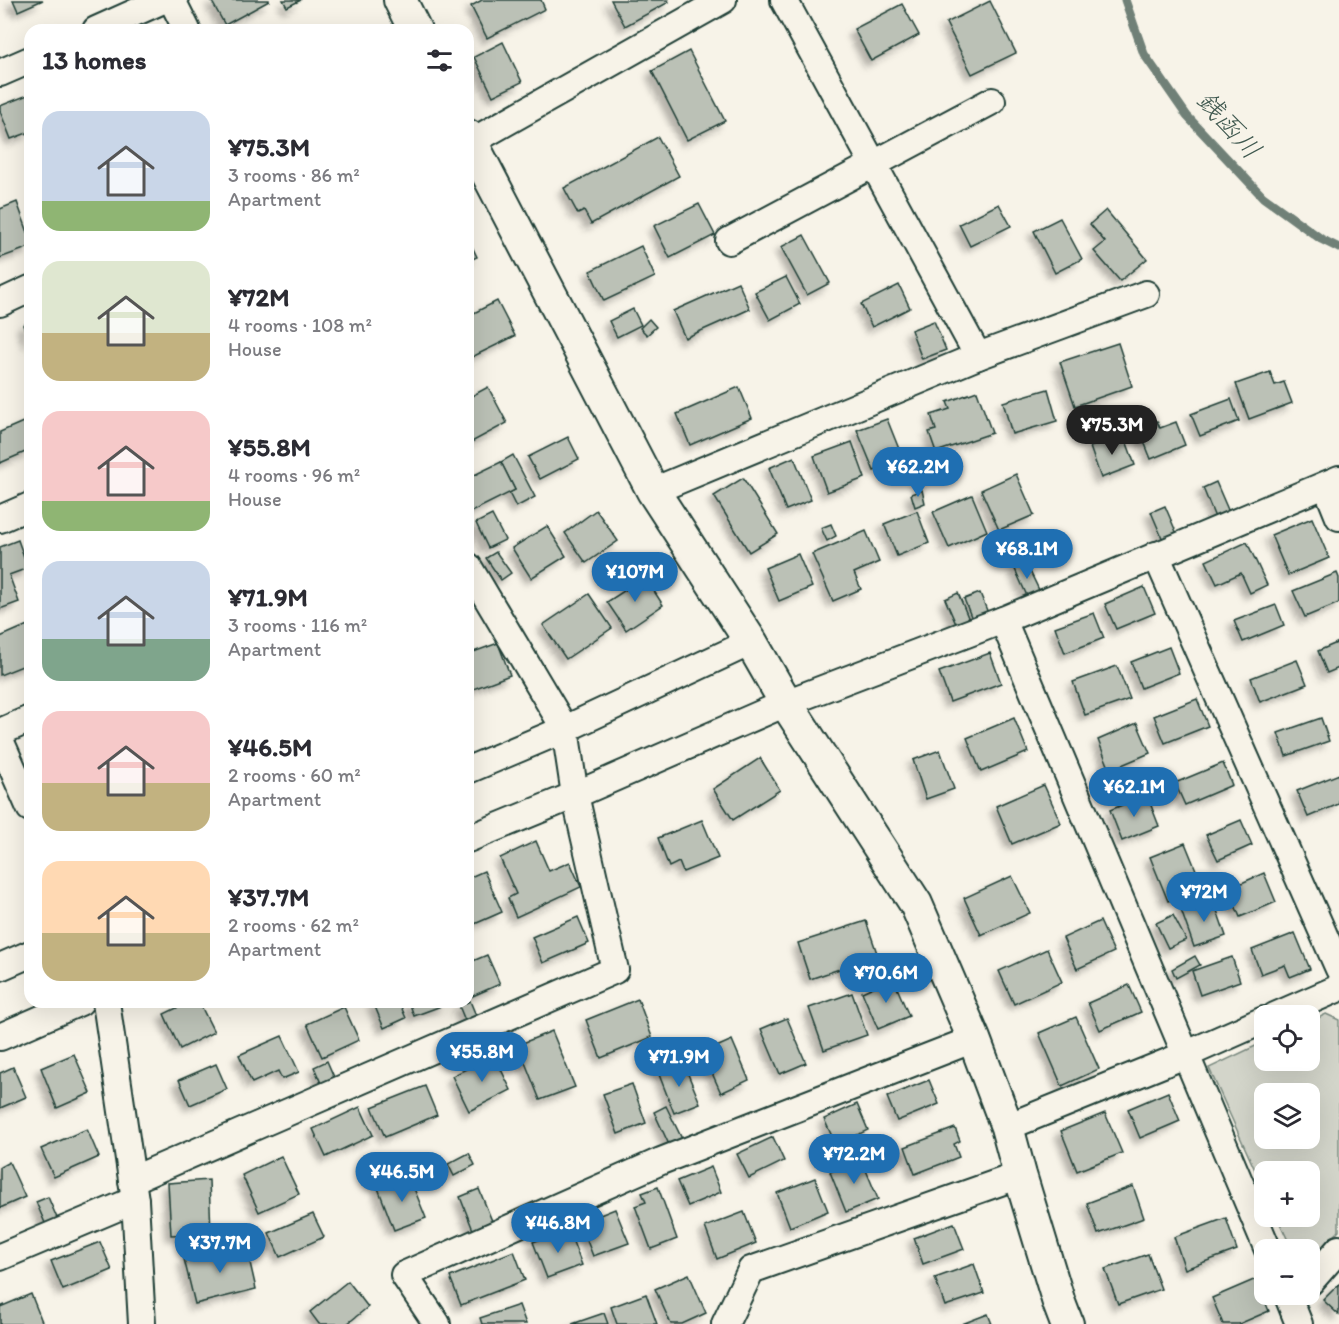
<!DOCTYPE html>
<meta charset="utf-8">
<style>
body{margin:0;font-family:Itim,"Klee One",sans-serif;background:#f2f2f3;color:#2b2b33;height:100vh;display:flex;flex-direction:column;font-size:22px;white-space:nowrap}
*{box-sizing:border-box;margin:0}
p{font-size:20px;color:#7c7c81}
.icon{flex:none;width:33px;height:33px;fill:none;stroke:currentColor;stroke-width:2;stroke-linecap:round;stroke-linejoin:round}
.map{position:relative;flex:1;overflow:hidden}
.details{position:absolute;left:24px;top:24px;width:450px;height:984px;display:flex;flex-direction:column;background:#fff;border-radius:18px;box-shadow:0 6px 24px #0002}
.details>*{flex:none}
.fabs{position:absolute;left:1254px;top:1005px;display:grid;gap:12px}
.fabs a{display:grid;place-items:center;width:66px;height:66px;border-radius:12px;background:#fff;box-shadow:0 6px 24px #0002;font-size:30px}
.price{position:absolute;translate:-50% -51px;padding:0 14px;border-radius:21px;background:#1f6fb2;color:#fff;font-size:20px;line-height:39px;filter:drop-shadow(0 2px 3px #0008)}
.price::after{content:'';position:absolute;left:50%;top:36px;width:18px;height:14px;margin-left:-9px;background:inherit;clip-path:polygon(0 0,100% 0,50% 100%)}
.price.current{background:#222;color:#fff}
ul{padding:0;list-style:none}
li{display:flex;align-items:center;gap:18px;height:150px;padding:0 18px}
li span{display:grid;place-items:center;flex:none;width:168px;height:120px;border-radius:18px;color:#555}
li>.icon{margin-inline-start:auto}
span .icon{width:72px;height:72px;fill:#fffc;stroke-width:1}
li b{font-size:26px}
h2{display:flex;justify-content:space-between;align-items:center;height:72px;padding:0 18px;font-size:26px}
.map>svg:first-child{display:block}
.green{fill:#d3d5ca;stroke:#79897f;stroke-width:1.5;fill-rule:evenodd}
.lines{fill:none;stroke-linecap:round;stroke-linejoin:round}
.stream{stroke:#6f8077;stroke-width:9}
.building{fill:#bbc1b6;stroke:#1f3d34;stroke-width:1.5;filter:url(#shadow)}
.minor-casing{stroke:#1f3d34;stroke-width:30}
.tertiary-casing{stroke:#1f3d34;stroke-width:36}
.minor{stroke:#f7f3e8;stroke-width:26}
.tertiary{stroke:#f7f3e8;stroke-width:32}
.labels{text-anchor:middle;stroke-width:5;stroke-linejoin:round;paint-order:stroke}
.water-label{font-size:27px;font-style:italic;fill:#405950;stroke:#f7f3e8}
</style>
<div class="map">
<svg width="1339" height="1324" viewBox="0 0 1339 1324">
<defs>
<filter id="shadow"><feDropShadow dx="-5.5" dy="5.5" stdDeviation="3" flood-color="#0004"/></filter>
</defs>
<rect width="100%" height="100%" fill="#f7f3e8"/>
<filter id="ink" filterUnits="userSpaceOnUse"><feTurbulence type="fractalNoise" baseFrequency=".0167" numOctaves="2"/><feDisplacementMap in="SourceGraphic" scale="12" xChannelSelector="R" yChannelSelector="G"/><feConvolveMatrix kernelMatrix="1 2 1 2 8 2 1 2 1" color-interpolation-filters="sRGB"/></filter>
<g filter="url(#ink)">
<path class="green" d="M1326,1014l13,6v211l-29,31v-12l-18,-1 -15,-32 33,-1v-44h-46v18l-55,-122 55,-26v18h46v-38zM1264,1094h46v44h-46z"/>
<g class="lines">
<polyline class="stream" points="1125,0 1144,54 1187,116 1263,197 1321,239 1339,248"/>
</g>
<g class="building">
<polygon points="13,0 43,0 18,11"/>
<polygon points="211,0 269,0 269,1 225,25"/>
<polygon points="283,0 301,0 287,7"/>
<polygon points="482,0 541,0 545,9 487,38 471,6"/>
<polygon points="611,0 668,0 669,2 625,26"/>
<polygon points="990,1 1016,53 972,74 946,23"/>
<polygon points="902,4 919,35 871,61 854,29"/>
<polygon points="503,42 522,82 493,96 474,57"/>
<polygon points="689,51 725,121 687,140 652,71"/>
<polygon points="30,94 30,132 11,139 0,111 0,106"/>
<polygon points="658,137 679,176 591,224 584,211 578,214 564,188"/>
<polygon points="17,202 30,238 30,247 0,258 0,209"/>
<polygon points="699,204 715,235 670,258 654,226"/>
<polygon points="999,204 1011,226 970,246 959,224"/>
<polygon points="1106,210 1147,259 1120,281 1094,251 1105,242 1090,224"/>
<polygon points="1060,218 1082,259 1055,273 1034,231"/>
<polygon points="804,235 830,283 807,295 781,247"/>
<polygon points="468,238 477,257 468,261"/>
<polygon points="641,246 655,277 604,301 590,271"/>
<polygon points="786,277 800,304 770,320 755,292"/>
<polygon points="738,282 750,309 685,338 673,311"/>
<polygon points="899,285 910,308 872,327 861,304"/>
<polygon points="497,301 515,336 468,359 468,316"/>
<polygon points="633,309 641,325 617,337 609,321"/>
<polygon points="649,319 656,327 647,335 640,328"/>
<polygon points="934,321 946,350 922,359 911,330"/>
<polygon points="30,322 30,344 23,325"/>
<polygon points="1118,343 1132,386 1075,406 1060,362"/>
<polygon points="1270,372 1275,385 1284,382 1292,403 1249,419 1236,384"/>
<polygon points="488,387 507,423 468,444 468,398"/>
<polygon points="739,387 752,418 690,445 677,414"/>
<polygon points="1048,389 1057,421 1012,434 1003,402"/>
<polygon points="977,391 992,433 936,452 929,432 936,430 931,415 950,409 947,402"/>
<polygon points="1231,399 1239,421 1200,436 1191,414"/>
<polygon points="30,419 30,450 0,463 0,432"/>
<polygon points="887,419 903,459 874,471 857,430"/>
<polygon points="1157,421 1160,428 1176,422 1185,445 1151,459 1139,429"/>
<polygon points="1124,435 1135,465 1101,478 1090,447"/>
<polygon points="568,437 579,459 540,479 528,457"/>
<polygon points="852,442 865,478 827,492 814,456"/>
<polygon points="513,455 535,497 516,507 509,493 515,490 501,462"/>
<polygon points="794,457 811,500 786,510 769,468"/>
<polygon points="501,462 515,490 471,512 468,506 468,478"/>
<polygon points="1016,474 1034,515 999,530 981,490"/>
<polygon points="743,478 778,534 749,552 714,496"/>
<polygon points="1216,482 1232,519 1218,525 1203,488"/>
<polygon points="922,490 925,503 915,507 911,494"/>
<polygon points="972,495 987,531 949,548 933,512"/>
<polygon points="1165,506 1180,541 1166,547 1151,512"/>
<polygon points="596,510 618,541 586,563 565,533"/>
<polygon points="917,511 929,543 897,556 884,524"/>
<polygon points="492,515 505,540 488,548 476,523"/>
<polygon points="1312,518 1329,558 1288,575 1271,535"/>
<polygon points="831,524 836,536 827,541 821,528"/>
<polygon points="547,526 566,556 531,578 512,548"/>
<polygon points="866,531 879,562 854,573 861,589 833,601 812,554"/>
<polygon points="18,540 28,568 9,575 19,602 0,609 0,547"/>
<polygon points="1247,542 1267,585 1250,593 1241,573 1217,584 1206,561"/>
<polygon points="496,552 511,573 501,580 486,558"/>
<polygon points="798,554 812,587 779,601 765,568"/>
<polygon points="1025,561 1040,592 1028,598 1014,567"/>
<polygon points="1337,573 1339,578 1339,603 1305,617 1293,591"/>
<polygon points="645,577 663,605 626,630 607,602"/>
<polygon points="1144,587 1155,613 1116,629 1105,604"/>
<polygon points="958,593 972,627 960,633 945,599"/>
<polygon points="980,593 990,618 974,624 964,599"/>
<polygon points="589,594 612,628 566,659 543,625"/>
<polygon points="1276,605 1284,625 1243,642 1234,621"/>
<polygon points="1094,613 1104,638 1065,653 1055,627"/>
<polygon points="30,624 30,663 0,675 0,637"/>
<polygon points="1339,642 1339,668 1327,673 1318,651"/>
<polygon points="498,643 510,675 468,691 468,654"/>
<polygon points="1169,647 1179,673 1141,688 1131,662"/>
<polygon points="990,653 1001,683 950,702 939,672"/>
<polygon points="1297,660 1307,684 1260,702 1251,678"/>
<polygon points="1117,666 1130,699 1085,715 1073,682"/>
<polygon points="1197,699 1208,726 1165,743 1154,716"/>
<polygon points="1014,718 1028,752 981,772 967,738"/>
<polygon points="1321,718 1329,741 1286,756 1278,733"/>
<polygon points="1137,723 1150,753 1110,770 1098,740"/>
<polygon points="940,750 954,789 926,799 913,760"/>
<polygon points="760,758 780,790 733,820 713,789"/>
<polygon points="1223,763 1232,785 1185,805 1175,783"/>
<polygon points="1339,774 1339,804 1308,817 1297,791"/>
<polygon points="1044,785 1061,823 1012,844 996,806"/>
<polygon points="1147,795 1159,826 1122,841 1110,810"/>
<polygon points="702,820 718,858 683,872 679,862 669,867 658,838"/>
<polygon points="1241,820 1252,845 1218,860 1206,835"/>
<polygon points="536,841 549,871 570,862 581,887 516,917 508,898 516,894 500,858"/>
<polygon points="1185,843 1203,887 1168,901 1150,857"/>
<polygon points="484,871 502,912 470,926 468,922 468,878"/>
<polygon points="1264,873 1276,902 1240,917 1228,889"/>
<polygon points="1012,876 1030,913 981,935 964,898"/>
<polygon points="1213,899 1226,936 1194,947 1181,910"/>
<polygon points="1173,915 1186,940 1168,948 1156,923"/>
<polygon points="578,917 589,943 543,963 532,937"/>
<polygon points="866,921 878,956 810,979 798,943"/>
<polygon points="1100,921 1114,952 1077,969 1063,938"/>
<polygon points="1295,933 1310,969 1290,977 1285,965 1261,974 1252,950"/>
<polygon points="1047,949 1062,982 1014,1004 999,971"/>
<polygon points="487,955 500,984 468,998 468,963"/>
<polygon points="1195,956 1200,965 1176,978 1172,969"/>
<polygon points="1232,957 1240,981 1200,995 1192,971"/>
<polygon points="893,978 909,1016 878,1029 862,992"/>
<polygon points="1129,985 1141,1012 1100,1030 1088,1003"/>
<polygon points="852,993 867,1035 824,1050 809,1008"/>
<polygon points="638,999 652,1037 601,1058 586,1020"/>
<polygon points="470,1001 480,1025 469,1030 459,1006"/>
<polygon points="189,1002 199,1002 214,1032 180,1049 164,1014"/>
<polygon points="373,1002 399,1002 406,1018 384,1028"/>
<polygon points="409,1002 443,1002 444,1005 414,1016"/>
<polygon points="344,1007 359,1040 322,1057 307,1024"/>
<polygon points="1076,1017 1099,1069 1062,1086 1039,1033"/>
<polygon points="787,1018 806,1063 780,1074 761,1029"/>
<polygon points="552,1031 575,1087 540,1100 518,1045"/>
<polygon points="282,1036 299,1072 282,1079 278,1071 252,1083 239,1055"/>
<polygon points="732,1040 749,1080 721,1093 703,1053"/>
<polygon points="74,1054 91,1093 57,1108 41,1068"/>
<polygon points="494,1055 511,1090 469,1111 452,1076"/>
<polygon points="327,1061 337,1084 324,1090 314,1067"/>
<polygon points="683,1062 700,1103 674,1113 658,1072"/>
<polygon points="216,1064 227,1089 190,1105 179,1080"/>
<polygon points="13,1067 26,1097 0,1108 0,1073"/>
<polygon points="929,1080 939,1104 897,1121 887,1097"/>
<polygon points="632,1084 646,1123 618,1134 603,1094"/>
<polygon points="425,1086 437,1115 385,1137 372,1107"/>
<polygon points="1168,1092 1180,1121 1140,1138 1128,1109"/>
<polygon points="857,1104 868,1130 836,1145 824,1119"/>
<polygon points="666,1106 684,1143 671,1149 654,1112"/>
<polygon points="360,1107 373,1135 326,1157 313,1129"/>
<polygon points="1105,1113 1122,1153 1077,1171 1061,1131"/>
<polygon points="955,1128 960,1141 954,1144 959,1157 915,1174 905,1147"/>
<polygon points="87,1129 99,1157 54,1177 41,1149"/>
<polygon points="773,1137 784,1161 749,1178 737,1154"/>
<polygon points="469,1153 475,1165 454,1176 448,1164"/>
<polygon points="281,1156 299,1194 259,1212 242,1175"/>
<polygon points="861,1158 878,1199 846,1212 830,1172"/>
<polygon points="9,1162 25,1197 0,1208 0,1167"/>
<polygon points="711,1167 721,1192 688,1206 677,1181"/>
<polygon points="409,1176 426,1218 394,1230 378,1188"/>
<polygon points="815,1178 828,1211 790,1227 777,1193"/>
<polygon points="209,1180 211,1233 171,1235 168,1183"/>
<polygon points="1133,1186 1144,1218 1098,1234 1087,1203"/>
<polygon points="658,1187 677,1239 651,1249 635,1206 646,1202 642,1193"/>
<polygon points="479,1189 492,1221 473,1230 460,1197"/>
<polygon points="48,1197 60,1225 48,1230 36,1202"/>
<polygon points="615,1209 629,1243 593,1256 580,1223"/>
<polygon points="744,1212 756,1243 717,1259 705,1227"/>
<polygon points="313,1214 324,1237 280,1257 269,1233"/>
<polygon points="1226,1218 1237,1250 1185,1269 1174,1237"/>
<polygon points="954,1223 964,1249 923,1264 914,1238"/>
<polygon points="568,1229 582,1265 547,1278 533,1242"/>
<polygon points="100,1242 112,1270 63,1290 51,1261"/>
<polygon points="246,1245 256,1289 195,1304 184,1259"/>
<polygon points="514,1251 525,1280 461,1305 450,1277"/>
<polygon points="1148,1254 1161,1289 1118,1304 1105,1269"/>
<polygon points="974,1264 984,1293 945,1306 935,1278"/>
<polygon points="689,1274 706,1313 682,1324 671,1324 655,1289"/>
<polygon points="1256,1279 1269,1311 1239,1324 1223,1324 1212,1298"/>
<polygon points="348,1281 368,1307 347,1324 319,1324 310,1312"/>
<polygon points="1339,1284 1339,1315 1323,1300"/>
<polygon points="31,1294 43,1324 0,1324 0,1307"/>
<polygon points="646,1294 657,1324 617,1324 611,1307"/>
<polygon points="519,1305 526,1324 482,1324 480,1318"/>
<polygon points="604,1313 608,1324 572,1324"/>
<polygon points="988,1314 992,1324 962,1324"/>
</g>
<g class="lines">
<g class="minor-casing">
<g id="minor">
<polyline points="172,0 187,30"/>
<polyline points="96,30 163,0"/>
<polyline points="0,73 30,60"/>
<polyline points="471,142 723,0"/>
<polyline points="729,241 992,101"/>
<polyline points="0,303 30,289"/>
<polyline points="978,356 1146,294"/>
<polyline points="1326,485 1339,517"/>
<polyline points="653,491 978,356 784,0"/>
<polyline points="0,519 30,506"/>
<polyline points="1156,555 1339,969"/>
<polyline points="1003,620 1268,1250"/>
<polyline points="0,732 30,719"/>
<polyline points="0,740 30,808"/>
<polyline points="468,770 565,729 751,642"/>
<polyline points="468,839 575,795 786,703 1003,620 1339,479"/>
<polyline points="0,967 30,954"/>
<polyline points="106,1002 135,1200 142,1324"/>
<polyline points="1275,1016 1339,988"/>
<polyline points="0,1037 80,1002"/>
<polyline points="1007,1127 1185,1055 1264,1020"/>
<polyline points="132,1180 615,970 575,795 565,729 468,566"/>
<polyline points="0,1257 135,1200"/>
<polyline points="1310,1282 1339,1249"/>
<polyline points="1287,1294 1299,1324"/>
<polyline points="437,1324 404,1275 661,1161 974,1039"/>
<polyline points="725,1324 751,1270 1020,1175"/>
</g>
</g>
<g class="tertiary-casing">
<g id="tertiary">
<polyline points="400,0 415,30"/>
<polyline points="468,136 653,491 751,642 786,703 916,904 974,1039 1007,1127 1020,1175 1059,1303 1067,1324"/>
</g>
</g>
<use href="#minor" class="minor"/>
<use href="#tertiary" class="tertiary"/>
</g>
</g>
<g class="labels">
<g class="water-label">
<text transform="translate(1229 125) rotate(48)" y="9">銭函川</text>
</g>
</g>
</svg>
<div class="fabs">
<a><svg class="icon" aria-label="locate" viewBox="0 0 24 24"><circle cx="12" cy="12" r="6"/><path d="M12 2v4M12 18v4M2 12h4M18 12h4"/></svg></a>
<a><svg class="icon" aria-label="layers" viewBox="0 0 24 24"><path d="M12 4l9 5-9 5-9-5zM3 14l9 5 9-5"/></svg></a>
<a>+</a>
<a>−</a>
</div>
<b class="price current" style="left:1112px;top:456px">¥75.3M</b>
<b class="price" style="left:918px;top:498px">¥62.2M</b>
<b class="price" style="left:1027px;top:580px">¥68.1M</b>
<b class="price" style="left:635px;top:603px">¥107M</b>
<b class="price" style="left:1134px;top:818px">¥62.1M</b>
<b class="price" style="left:1204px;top:923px">¥72M</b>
<b class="price" style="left:886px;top:1004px">¥70.6M</b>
<b class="price" style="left:482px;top:1083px">¥55.8M</b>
<b class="price" style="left:679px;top:1088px">¥71.9M</b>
<b class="price" style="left:854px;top:1185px">¥72.2M</b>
<b class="price" style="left:402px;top:1203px">¥46.5M</b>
<b class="price" style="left:558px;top:1254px">¥46.8M</b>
<b class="price" style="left:220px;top:1274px">¥37.7M</b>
<section class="details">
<h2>13 homes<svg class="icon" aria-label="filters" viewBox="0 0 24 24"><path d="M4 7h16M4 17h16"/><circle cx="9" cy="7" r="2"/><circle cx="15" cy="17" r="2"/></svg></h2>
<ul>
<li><span style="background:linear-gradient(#c9d6e8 75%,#8fb573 0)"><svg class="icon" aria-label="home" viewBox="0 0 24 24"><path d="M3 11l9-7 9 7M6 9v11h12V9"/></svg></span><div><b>¥75.3M</b><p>3 rooms · 86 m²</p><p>Apartment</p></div></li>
<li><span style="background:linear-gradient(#dfe7d0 60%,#c2b280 0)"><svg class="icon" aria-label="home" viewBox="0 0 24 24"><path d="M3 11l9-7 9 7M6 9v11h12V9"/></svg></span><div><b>¥72M</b><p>4 rooms · 108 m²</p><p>House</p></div></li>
<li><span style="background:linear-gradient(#f6c9c9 75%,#8fb573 0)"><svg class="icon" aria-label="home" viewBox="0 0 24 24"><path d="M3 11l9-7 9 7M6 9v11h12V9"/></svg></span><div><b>¥55.8M</b><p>4 rooms · 96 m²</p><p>House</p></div></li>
<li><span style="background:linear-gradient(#c9d6e8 65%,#7fa58c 0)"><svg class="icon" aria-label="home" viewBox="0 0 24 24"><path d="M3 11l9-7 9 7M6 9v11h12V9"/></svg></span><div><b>¥71.9M</b><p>3 rooms · 116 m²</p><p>Apartment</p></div></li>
<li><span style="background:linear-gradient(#f6c9c9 60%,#c2b280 0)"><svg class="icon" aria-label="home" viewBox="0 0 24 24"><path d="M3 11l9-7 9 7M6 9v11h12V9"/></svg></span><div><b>¥46.5M</b><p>2 rooms · 60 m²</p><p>Apartment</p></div></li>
<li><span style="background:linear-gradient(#ffd9b3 60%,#c2b280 0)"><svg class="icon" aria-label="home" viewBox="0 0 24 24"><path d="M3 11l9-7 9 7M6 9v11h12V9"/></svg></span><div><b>¥37.7M</b><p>2 rooms · 62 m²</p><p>Apartment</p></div></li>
</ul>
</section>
</div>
